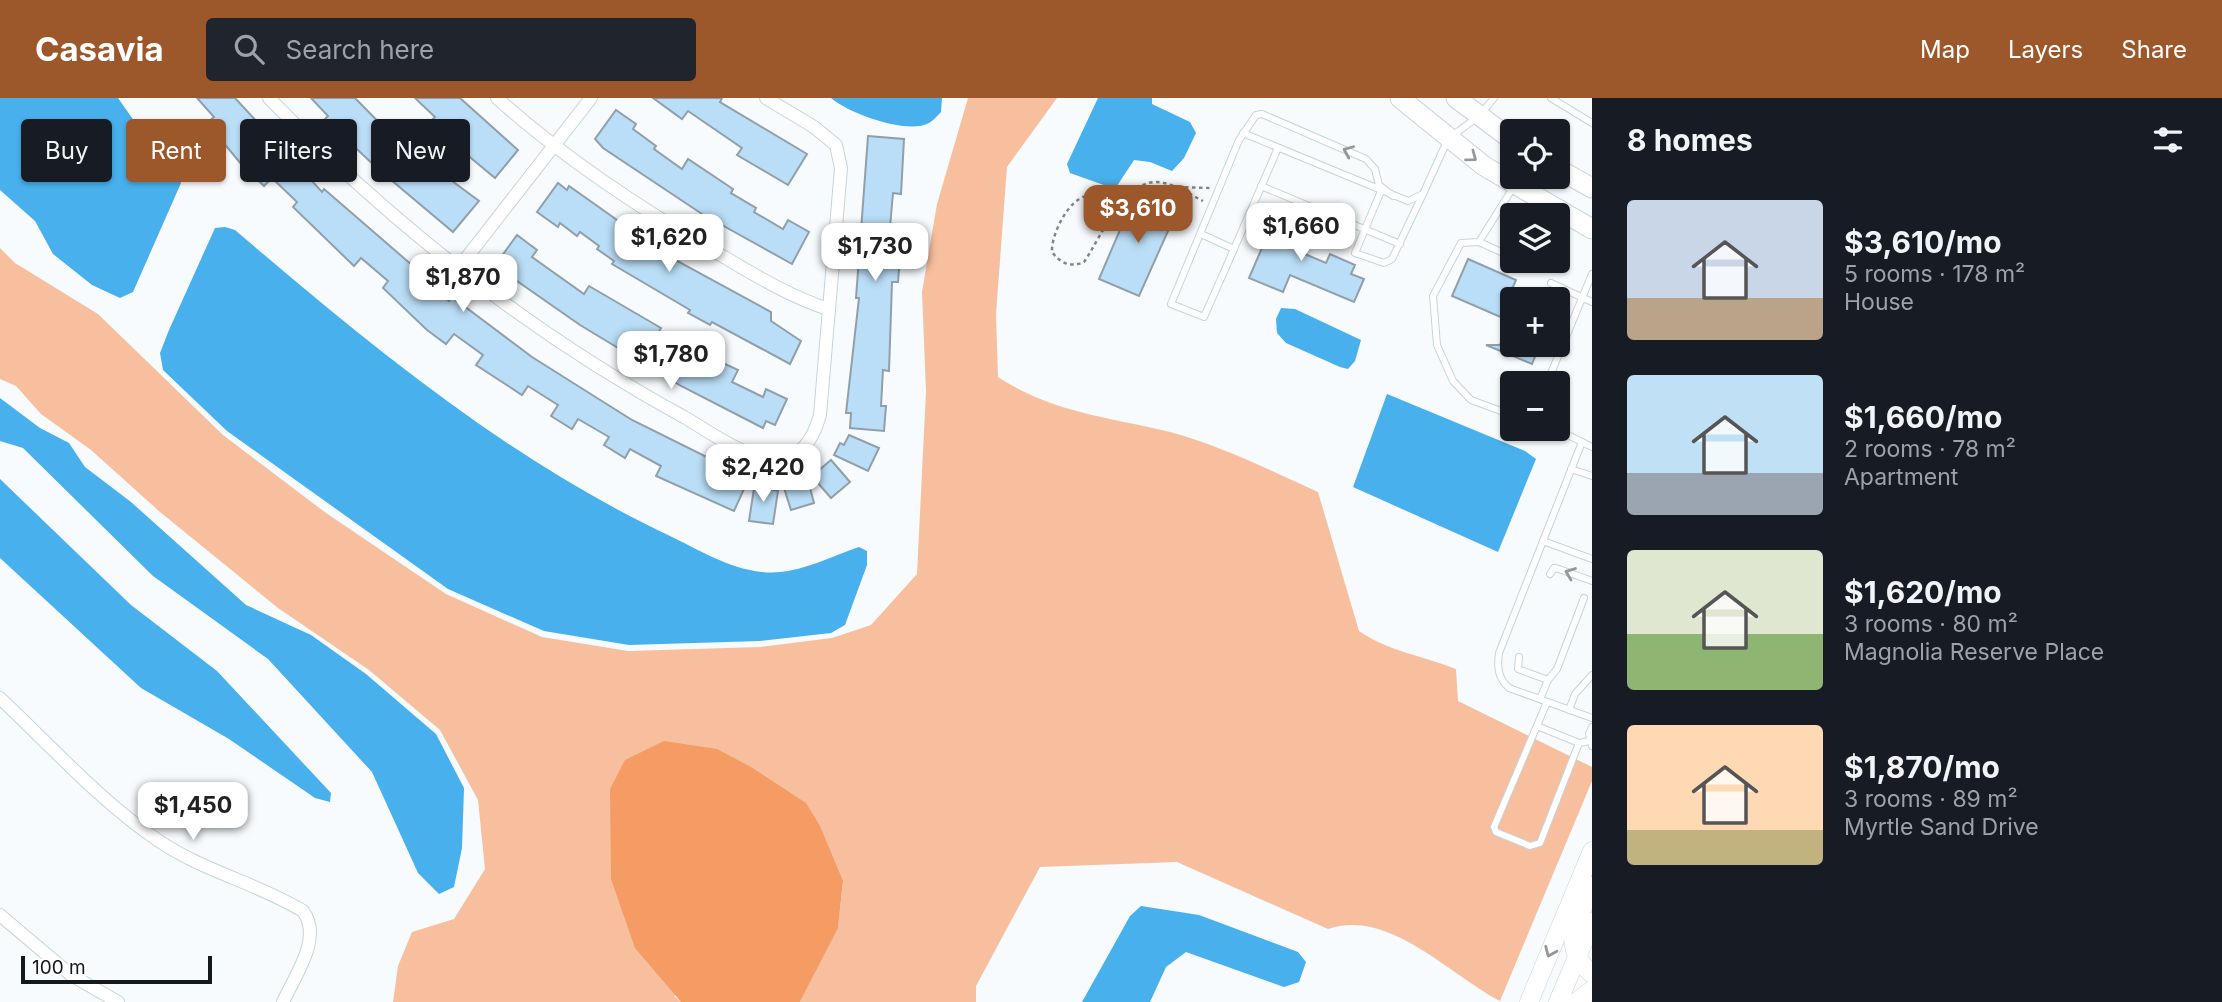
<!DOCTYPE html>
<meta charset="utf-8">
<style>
body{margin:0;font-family:Inter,sans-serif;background:#20242c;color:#f1f3f6;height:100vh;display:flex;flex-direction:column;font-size:26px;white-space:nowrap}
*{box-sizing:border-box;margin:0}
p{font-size:23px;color:#9ea1a6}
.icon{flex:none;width:38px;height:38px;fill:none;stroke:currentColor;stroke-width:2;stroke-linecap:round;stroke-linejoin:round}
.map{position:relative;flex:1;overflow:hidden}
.details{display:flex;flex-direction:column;background:#171b24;width:630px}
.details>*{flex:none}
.hud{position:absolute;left:21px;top:21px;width:665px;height:63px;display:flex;gap:14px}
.fabs{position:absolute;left:1500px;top:21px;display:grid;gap:14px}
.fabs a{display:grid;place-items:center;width:70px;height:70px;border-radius:7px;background:#171b24;box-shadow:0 2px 5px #0004;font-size:35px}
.scale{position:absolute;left:21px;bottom:18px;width:191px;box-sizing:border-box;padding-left:7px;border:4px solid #14191d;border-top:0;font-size:19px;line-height:24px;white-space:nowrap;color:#14191d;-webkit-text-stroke:5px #fff;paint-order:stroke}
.price{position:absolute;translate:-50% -60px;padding:0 16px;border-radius:14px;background:#fff;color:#222;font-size:23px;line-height:46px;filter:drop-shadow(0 2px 4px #0008)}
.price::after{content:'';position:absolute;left:50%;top:42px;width:21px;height:16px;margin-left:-10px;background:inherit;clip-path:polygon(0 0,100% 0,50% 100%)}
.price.on{background:#9c572a;color:#fff}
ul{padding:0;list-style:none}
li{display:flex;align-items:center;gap:21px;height:175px;padding:0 35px}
li span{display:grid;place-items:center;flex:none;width:196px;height:140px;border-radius:7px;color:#555}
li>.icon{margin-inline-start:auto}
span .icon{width:84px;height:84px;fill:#fffc;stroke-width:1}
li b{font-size:30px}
h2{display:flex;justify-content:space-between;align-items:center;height:84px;padding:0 35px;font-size:30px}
.chip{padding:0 24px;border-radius:7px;background:#171b24;box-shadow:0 2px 5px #0004;font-size:24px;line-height:63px}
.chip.on{background:#9c572a;color:#fff}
header{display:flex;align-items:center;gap:42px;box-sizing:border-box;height:98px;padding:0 35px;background:#9c572a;color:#fff}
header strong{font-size:33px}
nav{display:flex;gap:38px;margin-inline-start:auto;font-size:24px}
.search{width:490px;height:63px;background:#20242c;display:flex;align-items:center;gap:18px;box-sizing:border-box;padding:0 24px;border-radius:7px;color:#9ea1a6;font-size:26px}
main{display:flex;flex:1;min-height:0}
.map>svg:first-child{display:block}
.green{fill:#f7bf9e}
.forest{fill:#f59b64}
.water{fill:#48b0ec}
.building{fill:#badef7;stroke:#909faa;stroke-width:2}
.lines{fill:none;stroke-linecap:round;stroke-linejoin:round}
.service-casing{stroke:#c4d4df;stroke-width:8}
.minor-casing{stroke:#c4d4df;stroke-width:14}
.secondary-casing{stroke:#c4d4df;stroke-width:19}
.primary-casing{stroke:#c4d4df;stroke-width:21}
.path{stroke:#808588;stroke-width:2.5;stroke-dasharray:3.5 3.5;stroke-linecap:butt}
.service{stroke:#fff;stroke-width:6}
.minor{stroke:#fff;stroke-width:12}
.secondary{stroke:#fff;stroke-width:18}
.primary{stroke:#fff;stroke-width:19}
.oneway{stroke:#959899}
</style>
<header>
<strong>Casavia</strong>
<div class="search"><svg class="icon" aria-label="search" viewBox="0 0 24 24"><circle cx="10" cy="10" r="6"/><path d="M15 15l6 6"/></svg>Search here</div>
<nav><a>Map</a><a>Layers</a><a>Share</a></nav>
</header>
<main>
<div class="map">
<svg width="1592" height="904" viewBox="0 0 1592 904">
<rect width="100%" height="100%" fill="#f7fbfd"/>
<path class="green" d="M968,0h89l-50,69 -11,147 2,63c57,37 109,39 172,55 52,14 99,38 148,60l41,139c28,20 65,25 97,38l2,32 134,66v14l-92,220c-50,-26 -112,-93 -172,-72l-151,-67 -137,5 -64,119v16h-176l38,-75 5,-46 -169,115 7,6h-288l5,-36 14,-34 42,-13 31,-50 -7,-69 -38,-70 -71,-60 -91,-62 -118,-96 -69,-62 -50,-36 -25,-28 -16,-7v-131l15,15 83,51 125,121 103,78 120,81 96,43 86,14 133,-4 71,-9 39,-13 46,-51 9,-183 -4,-99 15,-88z"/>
<polygon class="forest" points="664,643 717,651 751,669 806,705 820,728 843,783 838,830 800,904 681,904 635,850 611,781 610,691 625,662"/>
<g class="water">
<polygon points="0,0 118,0 137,27 176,64 181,85 133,194 120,200 92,187 53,156 35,123 0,92"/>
<path d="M831,0h111l-1,14c-3,3 -8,9 -12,11 -22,12 -81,-10 -98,-25z"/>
<polygon points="1098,0 1152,0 1152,6 1190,24 1196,35 1184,60 1172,73 1150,64 1134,62 1115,91 1070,75 1067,66"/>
<path d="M225,129l10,3c135,115 272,229 433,305 29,14 62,34 94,37 33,4 67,-15 97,-25l8,4v14l-22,60 -14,8 -71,8 -131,4 -85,-14 -96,-42 -221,-158 -64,-61 -3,-17 9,-23 46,-102z"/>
<polygon points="1281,210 1295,211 1361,242 1355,263 1348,271 1340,269 1286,245 1277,235 1276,221"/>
<polygon points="1387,296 1525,353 1536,361 1498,454 1353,389"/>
<polygon points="0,300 40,330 69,345 85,369 131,404 246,507 311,537 366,576 436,636 464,690 462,750 454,789 439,796 418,775 372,674 268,561 153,478 23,350 0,343"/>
<polygon points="0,381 131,507 217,573 331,695 330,704 315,700 229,641 141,590 0,460"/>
<polygon points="1141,808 1199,817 1298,854 1306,864 1299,884 1284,889 1186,854 1166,869 1150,904 1082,904 1130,818"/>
</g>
<g class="building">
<polygon points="197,0 235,0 322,94 324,91 435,187 433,190 449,203 452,199 532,259 632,322 749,380 734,413 656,378 661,368 630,351 625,360 604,347 609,339 578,321 572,331 551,318 558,307 528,288 522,297 476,267 483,257 454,236 446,246 427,232 383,190 388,183 361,160 354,168 293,109 297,104 272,80 264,88 242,67 207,25 214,19"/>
<polygon points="311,0 355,0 407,53 404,56 429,79 436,71 479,103 453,134 378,71 325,21 328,18"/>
<polygon points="415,0 460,0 518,52 495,80 429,25 435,19"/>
<polygon points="653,0 722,0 720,4 807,56 788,87 737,57 742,50 688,13 682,21"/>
<polygon points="616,12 636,26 633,31 656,48 654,51 682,71 688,61 733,91 731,95 756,110 754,114 783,131 788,122 809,134 792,166 702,116 603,50 595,41"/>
<polygon points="868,38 904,41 901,96 893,95 890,129 900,130 898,159 900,159 898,184 892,184 889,273 883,272 881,308 886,308 884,333 850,330 851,315 846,315 859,200 856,200"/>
<polygon points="558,85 567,92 569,88 668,158 771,214 771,223 801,243 790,266 712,224 710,227 688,215 690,212 612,166 614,163 597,151 599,148 580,134 577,138 560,125 558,129 537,114"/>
<polygon points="1147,93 1172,104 1164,121 1172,124 1139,198 1099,181 1131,106 1139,110"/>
<polygon points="1277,115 1310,130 1300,154 1326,165 1330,156 1355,167 1351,176 1364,181 1354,204 1290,177 1283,194 1249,180"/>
<polygon points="517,137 537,152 532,159 584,196 589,188 661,230 658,235 688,252 689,249 738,272 732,284 763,299 766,291 787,301 775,327 766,323 763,330 681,288 580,227 504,174 496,166"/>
<polygon points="1468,161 1516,182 1512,191 1537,201 1512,201 1512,247 1540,247 1532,266 1486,247 1500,247 1510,223 1452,198"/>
<polygon points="849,337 879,350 868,373 834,357 840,345 844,347"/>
<polygon points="831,362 850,384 831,400 812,378"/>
<polygon points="808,382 814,405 791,412 784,390 797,386 798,390"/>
<polygon points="755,384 764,385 764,390 778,393 773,426 749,423"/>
</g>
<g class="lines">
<g class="service-casing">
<g id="service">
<polyline points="1551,0 1592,25"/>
<polyline points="1243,35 1408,103 1423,96 1448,41 1479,18 1494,0"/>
<polyline points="1261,88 1400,146"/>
<polyline points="1381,93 1355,155 1384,165 1392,161 1422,98"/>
<polyline points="1201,136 1234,151 1278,50"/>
<polyline points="1479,144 1512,159"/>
<polyline points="1234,151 1204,219 1171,206 1239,42 1256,17 1262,16 1366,61 1375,71 1379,87 1393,98"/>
<polyline points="1551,185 1592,204"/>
<polyline points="1547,285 1592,176"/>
<polyline points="1512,317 1471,302 1453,283 1437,247 1433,198 1461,145 1479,144 1514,88"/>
<polyline points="1556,331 1592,349"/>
<polyline points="1582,344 1543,443 1592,461"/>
<polyline points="1571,371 1592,378"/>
<path d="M1543,443l-44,112c-2,15 -1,25 10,35l83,30"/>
<polyline points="1550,476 1554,470 1559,471 1592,483"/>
<polyline points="1519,559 1518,571 1548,582"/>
<polyline points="1540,601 1548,582 1557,571 1584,500"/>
<polyline points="1547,604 1494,729 1496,734 1530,748 1540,745 1579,645 1590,643"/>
<polyline points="1569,612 1575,596 1592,577"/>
<polyline points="1537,628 1579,645"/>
<polyline points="1592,629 1589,636 1592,648"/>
</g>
</g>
<g class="minor-casing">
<g id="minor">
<path d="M269,0c124,127 259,234 415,319 26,15 60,41 91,42 27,1 39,-22 45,-44l21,-247 -5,-23 -22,-18 -48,-29"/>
<path d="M497,0c69,62 147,113 227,159 34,20 67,40 104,52"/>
<polyline points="457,172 591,0"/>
<path d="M0,600c51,48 101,104 159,143 44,30 98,42 144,70 20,27 -8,64 -20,91"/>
<polyline points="0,817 71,877 118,904"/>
</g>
</g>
<g class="secondary-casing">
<g id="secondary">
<path d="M1592,788c-13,33 -34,60 0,88"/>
<polyline points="1529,904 1592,753"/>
<polyline points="1558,904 1592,824"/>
<polyline points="1576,904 1592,892"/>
</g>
</g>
<g class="primary-casing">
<g id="primary">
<polyline points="1400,0 1484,68 1592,131"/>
<polyline points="1456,0 1512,42"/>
<polyline points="1558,71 1592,90"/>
</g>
</g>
<g class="path">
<polyline points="1178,89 1210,90"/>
<path d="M1118,109c-9,-4 -22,-14 -32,-11 -18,4 -35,39 -34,56 8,11 19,16 32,10 17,-24 42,-89 80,-79 14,3 27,12 39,18"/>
</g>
<use href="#service" class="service"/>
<use href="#minor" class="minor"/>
<use href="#secondary" class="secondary"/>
<use href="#primary" class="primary"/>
</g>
<defs><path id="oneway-chevron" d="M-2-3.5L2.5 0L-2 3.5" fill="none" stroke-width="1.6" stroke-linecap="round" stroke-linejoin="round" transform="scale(1.75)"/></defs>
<g class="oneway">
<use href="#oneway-chevron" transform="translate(1348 53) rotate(-157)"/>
<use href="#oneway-chevron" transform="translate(1472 59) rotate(37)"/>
<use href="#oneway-chevron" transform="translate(1570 475) rotate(-159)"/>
<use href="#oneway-chevron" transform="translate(1550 854) rotate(113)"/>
</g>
</svg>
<div class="fabs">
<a><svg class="icon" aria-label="locate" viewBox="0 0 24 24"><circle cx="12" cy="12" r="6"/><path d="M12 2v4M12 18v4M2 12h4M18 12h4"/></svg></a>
<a><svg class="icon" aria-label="layers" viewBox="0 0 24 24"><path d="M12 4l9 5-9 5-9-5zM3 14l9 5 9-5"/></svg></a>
<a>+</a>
<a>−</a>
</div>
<div class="scale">100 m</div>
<b class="price on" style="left:1138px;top:147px">$3,610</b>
<b class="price" style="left:1301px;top:165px">$1,660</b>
<b class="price" style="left:669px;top:176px">$1,620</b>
<b class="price" style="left:875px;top:185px">$1,730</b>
<b class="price" style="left:463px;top:216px">$1,870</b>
<b class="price" style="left:671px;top:293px">$1,780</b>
<b class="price" style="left:763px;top:406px">$2,420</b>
<b class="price" style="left:193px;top:744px">$1,450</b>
<div class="hud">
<a class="chip">Buy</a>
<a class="chip on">Rent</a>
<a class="chip">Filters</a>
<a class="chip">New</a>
</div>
</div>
<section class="details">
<h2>8 homes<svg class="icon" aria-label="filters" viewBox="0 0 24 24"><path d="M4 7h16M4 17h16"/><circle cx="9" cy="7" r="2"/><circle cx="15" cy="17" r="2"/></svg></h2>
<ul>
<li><span style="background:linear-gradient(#c9d6e8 70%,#b9a48a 0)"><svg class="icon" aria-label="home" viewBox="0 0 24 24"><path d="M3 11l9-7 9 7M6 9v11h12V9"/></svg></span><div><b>$3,610/mo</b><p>5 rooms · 178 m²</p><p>House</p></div></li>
<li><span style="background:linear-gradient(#bfe0f5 70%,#9aa5b1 0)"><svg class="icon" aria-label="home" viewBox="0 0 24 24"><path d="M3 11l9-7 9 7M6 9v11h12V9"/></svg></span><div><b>$1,660/mo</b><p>2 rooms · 78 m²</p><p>Apartment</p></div></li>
<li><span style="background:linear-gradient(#dfe7d0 60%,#8fb573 0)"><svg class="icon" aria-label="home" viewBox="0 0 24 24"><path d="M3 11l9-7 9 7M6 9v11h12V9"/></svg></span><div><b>$1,620/mo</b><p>3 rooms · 80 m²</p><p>Magnolia Reserve Place</p></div></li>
<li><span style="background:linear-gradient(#ffd9b3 75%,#c2b280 0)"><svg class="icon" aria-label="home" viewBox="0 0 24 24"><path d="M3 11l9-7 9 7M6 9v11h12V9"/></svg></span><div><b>$1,870/mo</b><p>3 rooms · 89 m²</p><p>Myrtle Sand Drive</p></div></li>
</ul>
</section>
</main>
